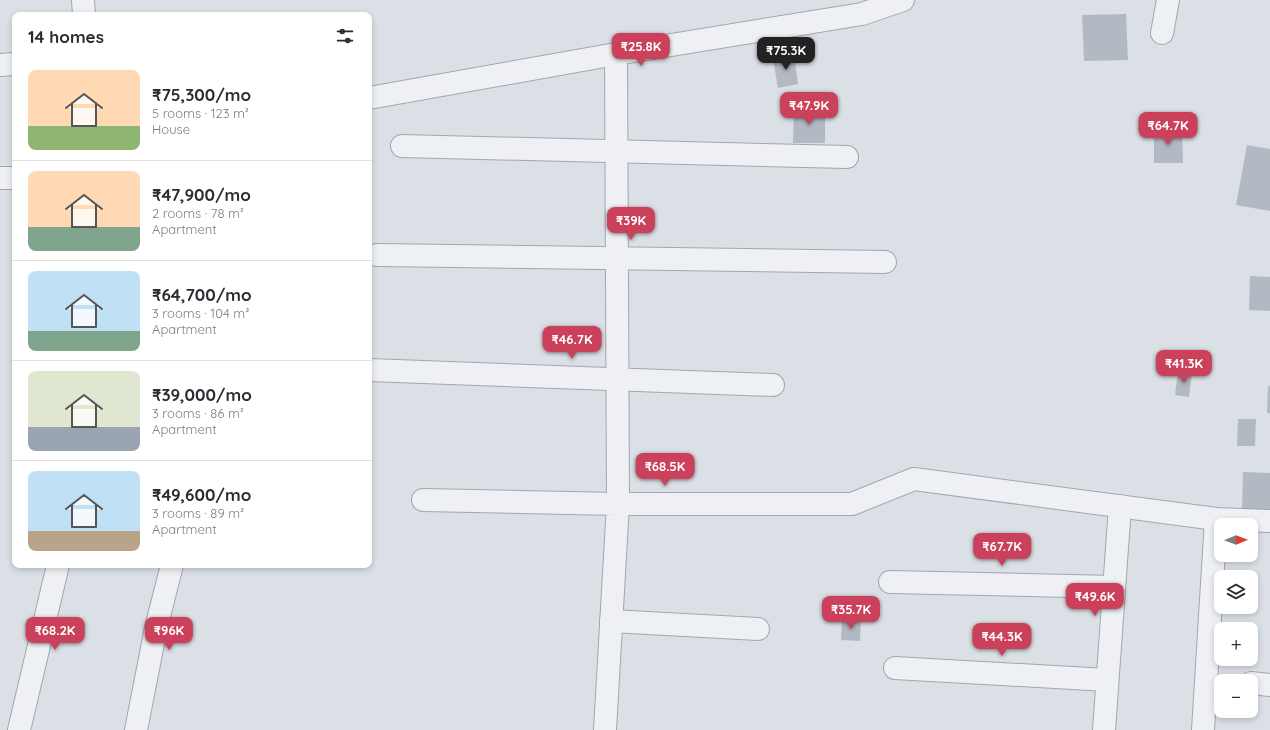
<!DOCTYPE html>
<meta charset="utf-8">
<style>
body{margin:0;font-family:Quicksand,sans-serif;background:#f2f2f3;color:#2b2b33;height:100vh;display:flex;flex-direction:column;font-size:15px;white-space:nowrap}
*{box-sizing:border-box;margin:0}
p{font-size:13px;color:#7c7c81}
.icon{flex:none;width:22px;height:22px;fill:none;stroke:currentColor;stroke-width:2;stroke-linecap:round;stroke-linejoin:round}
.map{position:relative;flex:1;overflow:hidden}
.drawer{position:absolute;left:12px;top:12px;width:360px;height:556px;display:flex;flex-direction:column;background:#fff;border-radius:8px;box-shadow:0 2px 6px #0003}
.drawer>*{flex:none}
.needle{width:26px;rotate:89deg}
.fabs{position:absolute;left:1214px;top:518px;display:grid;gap:8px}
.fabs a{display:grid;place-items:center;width:44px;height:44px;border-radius:8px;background:#fff;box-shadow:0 2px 6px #0003;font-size:20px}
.price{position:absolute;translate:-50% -34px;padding:0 9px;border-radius:8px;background:#cb405a;color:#fff;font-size:13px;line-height:26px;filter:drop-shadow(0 1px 2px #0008)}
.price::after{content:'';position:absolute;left:50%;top:24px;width:12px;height:9px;margin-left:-6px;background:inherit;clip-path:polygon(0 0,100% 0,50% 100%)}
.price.current{background:#222;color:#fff}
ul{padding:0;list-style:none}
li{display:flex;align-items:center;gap:12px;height:100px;padding:0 16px}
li+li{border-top:1px solid #e1e1e2}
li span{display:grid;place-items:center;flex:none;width:112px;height:80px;border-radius:8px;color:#555}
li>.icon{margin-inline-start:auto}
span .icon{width:48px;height:48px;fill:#fffc;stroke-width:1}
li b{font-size:17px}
h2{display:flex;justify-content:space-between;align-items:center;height:48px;padding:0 16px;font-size:17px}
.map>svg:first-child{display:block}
.building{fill:#b3b9c2}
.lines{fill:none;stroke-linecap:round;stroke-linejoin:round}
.minor-casing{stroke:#a1a7af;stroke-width:24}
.tertiary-casing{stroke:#a1a7af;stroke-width:24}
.minor{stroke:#eef0f4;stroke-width:22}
.tertiary{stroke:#eef0f4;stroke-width:22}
</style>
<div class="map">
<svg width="1270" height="730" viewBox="0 0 1270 730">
<rect width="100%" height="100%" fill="#dbe0e6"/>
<g class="building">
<polygon points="1126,14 1128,60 1084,61 1082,15"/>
<polygon points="794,55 798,84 778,88 773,59"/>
<polygon points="794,109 825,109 825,143 793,143"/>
<polygon points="1182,128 1183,163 1154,163 1154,129"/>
<polygon points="1247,145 1270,149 1270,211 1236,205"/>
<polygon points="1250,276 1270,277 1270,311 1249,310"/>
<polygon points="1178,371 1192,373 1189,397 1175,395"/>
<polygon points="1268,386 1270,386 1270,413 1267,413"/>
<polygon points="1238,419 1256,419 1255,446 1237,446"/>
<polygon points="1243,472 1270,473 1270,510 1242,509"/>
<polygon points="842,619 861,620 860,641 841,640"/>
</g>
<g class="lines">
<g class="minor-casing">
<g id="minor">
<polyline points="83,0 84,15"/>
<polyline points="1162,33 1168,0"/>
<polyline points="616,54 618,504 852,504 914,479 1216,519 1270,521"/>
<polyline points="0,65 15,64"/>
<polyline points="402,146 847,157"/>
<polyline points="377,255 885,262"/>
<polyline points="369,370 773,385"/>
<polyline points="423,500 618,504 605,730"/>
<polyline points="890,582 1114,587"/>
<polyline points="611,621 758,629"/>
<polyline points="895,668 1107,680"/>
<polyline points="1251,683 1270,685"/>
<polyline points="19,730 58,565"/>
<polyline points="136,730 156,628 172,565"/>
<polyline points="1104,730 1120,506"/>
<polyline points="1203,730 1216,519"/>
</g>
</g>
<g class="tertiary-casing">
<g id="tertiary">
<polyline points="369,98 616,54 862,14 903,0"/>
<polyline points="0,178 15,178"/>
</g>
</g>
<use href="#minor" class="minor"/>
<use href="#tertiary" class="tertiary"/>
</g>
</svg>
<div class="fabs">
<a><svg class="needle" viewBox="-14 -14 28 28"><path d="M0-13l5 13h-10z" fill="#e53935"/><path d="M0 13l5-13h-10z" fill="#7c7c81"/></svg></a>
<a><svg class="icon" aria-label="layers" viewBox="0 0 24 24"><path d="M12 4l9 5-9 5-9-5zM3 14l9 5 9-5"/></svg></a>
<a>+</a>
<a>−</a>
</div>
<b class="price" style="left:641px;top:67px">₹25.8K</b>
<b class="price current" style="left:786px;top:71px">₹75.3K</b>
<b class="price" style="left:809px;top:126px">₹47.9K</b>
<b class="price" style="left:1168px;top:146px">₹64.7K</b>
<b class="price" style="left:631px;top:241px">₹39K</b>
<b class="price" style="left:572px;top:360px">₹46.7K</b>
<b class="price" style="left:1184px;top:384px">₹41.3K</b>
<b class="price" style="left:665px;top:487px">₹68.5K</b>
<b class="price" style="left:1002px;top:567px">₹67.7K</b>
<b class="price" style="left:1095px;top:617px">₹49.6K</b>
<b class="price" style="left:851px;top:630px">₹35.7K</b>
<b class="price" style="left:55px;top:651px">₹68.2K</b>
<b class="price" style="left:169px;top:651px">₹96K</b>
<b class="price" style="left:1002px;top:657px">₹44.3K</b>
<section class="drawer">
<h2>14 homes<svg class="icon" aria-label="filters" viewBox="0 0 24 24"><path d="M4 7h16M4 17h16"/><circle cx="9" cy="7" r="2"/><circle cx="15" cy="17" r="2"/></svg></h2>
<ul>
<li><span style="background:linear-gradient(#ffd9b3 70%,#8fb573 0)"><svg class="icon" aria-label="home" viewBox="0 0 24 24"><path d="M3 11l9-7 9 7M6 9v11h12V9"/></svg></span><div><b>₹75,300/mo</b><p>5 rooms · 123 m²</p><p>House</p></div></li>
<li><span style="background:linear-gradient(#ffd9b3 70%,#7fa58c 0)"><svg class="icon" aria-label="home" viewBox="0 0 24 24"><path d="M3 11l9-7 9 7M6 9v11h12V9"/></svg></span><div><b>₹47,900/mo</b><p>2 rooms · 78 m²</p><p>Apartment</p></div></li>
<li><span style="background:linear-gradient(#bfe0f5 75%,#7fa58c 0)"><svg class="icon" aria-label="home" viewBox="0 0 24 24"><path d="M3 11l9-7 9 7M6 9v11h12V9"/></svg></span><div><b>₹64,700/mo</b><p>3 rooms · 104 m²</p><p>Apartment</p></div></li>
<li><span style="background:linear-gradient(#dfe7d0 70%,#9aa5b1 0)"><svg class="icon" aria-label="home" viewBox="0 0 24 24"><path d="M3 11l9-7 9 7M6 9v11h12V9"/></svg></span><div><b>₹39,000/mo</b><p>3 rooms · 86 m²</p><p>Apartment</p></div></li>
<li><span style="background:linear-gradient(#bfe0f5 75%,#b9a48a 0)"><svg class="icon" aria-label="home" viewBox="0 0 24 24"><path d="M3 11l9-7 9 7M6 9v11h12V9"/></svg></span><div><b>₹49,600/mo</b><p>3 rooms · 89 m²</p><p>Apartment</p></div></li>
</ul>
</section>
</div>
